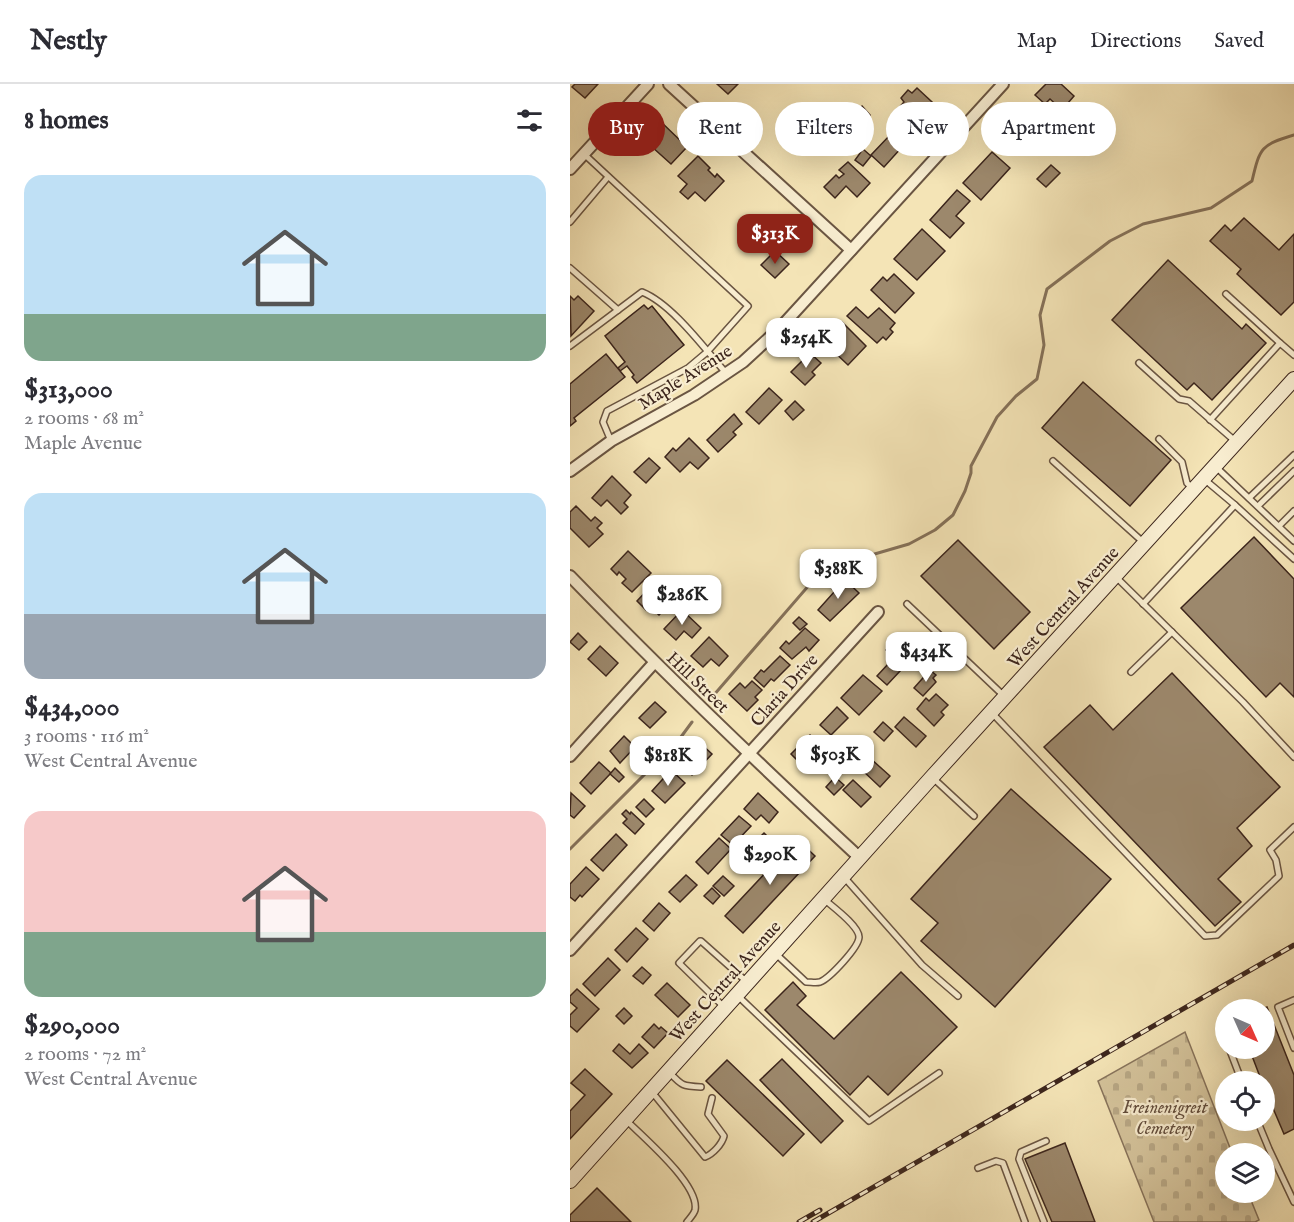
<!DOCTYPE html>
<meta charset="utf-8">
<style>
body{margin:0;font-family:"IM FELL English",serif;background:#f2f2f3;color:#2b2b33;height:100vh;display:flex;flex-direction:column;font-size:22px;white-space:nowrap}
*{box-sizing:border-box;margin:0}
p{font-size:20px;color:#7c7c81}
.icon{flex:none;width:33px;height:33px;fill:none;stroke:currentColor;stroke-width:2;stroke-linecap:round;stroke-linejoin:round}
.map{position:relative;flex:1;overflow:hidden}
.panel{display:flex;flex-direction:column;background:#fff;width:570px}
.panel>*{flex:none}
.guide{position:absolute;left:18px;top:18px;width:570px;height:54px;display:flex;gap:12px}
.needle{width:39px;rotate:135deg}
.controls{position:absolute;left:645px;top:915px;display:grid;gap:12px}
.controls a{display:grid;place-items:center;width:60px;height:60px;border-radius:50%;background:#fff;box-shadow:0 6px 24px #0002;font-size:30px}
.price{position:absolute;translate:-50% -51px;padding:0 14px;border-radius:12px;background:#fff;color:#222;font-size:20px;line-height:39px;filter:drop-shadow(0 2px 3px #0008)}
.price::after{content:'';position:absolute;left:50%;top:36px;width:18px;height:14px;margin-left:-9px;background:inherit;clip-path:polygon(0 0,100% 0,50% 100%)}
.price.active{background:#8f2418;color:#fff}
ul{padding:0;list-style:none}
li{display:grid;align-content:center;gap:12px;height:318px;padding:0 24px}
li span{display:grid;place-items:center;height:186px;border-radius:18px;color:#555}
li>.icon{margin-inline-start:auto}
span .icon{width:108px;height:108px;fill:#fffc;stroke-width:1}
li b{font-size:26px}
h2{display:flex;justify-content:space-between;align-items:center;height:72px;padding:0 24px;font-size:26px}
.chip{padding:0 21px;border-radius:27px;background:#fff;box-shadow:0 6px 24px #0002;font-size:21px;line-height:54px}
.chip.active{background:#8f2418;color:#fff}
header{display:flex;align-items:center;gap:36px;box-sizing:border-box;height:84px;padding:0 30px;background:#fff;border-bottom:2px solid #e1e1e2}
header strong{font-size:28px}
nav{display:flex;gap:33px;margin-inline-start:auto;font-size:21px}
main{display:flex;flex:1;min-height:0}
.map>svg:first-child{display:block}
.cemetery{fill:url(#cemetery-stones);stroke:#88745c;stroke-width:1.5}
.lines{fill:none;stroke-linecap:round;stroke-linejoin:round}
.stream{stroke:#857159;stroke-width:3}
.building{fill:#9c886c;stroke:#3c251c;stroke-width:1.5}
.lane-casing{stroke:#6a5542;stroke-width:8}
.street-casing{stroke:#6a5542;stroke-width:14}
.secondary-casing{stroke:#3c251c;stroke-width:16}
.lane{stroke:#f8edd0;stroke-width:5}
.street{stroke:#f8edd0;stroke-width:10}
.secondary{stroke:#f8edd0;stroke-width:14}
.rail-casing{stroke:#3c251c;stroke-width:5}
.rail{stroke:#f8edd0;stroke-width:3;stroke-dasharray:9;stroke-linecap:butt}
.labels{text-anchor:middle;stroke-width:4.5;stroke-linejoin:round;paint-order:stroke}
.street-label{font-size:18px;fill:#3c251c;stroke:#f8edd0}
.park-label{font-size:18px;font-style:italic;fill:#624d3c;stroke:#f8edd0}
</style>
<header>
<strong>Nestly</strong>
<nav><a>Map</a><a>Directions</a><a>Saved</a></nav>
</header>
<main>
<section class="panel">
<h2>8 homes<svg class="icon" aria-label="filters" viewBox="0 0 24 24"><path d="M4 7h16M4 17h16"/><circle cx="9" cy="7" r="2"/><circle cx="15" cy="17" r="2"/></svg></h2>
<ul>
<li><span style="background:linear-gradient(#bfe0f5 75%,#7fa58c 0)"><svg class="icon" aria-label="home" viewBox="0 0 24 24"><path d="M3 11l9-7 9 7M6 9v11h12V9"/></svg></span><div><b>$313,000</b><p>2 rooms · 68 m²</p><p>Maple Avenue</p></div></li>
<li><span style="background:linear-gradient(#bfe0f5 65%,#9aa5b1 0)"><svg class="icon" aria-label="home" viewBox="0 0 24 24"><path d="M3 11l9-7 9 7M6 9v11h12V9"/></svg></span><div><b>$434,000</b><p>3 rooms · 116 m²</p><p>West Central Avenue</p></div></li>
<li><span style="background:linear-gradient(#f6c9c9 65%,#7fa58c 0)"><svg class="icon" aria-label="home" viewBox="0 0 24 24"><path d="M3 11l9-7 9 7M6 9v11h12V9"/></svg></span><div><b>$290,000</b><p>2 rooms · 72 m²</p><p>West Central Avenue</p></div></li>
</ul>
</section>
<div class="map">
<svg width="724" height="1138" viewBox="0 0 724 1138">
<defs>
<pattern id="cemetery-stones" width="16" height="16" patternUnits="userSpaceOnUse" patternTransform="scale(1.5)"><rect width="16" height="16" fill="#d5c49c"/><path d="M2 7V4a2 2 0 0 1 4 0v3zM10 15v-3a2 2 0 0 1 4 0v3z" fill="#b8a886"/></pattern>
</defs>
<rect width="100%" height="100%" fill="#f4e4b6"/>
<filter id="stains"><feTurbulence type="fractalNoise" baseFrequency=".00333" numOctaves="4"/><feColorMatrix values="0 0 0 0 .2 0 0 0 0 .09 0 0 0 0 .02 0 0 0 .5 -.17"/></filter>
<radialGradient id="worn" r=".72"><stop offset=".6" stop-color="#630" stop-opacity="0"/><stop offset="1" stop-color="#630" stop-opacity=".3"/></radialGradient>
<polygon class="cemetery" points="615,948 662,1069 656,1070 656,1108 678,1109 689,1136 685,1138 584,1138 528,997"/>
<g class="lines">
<g class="stream">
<path d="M143,612l110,-127 86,-25 26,-14 18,-15 12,-24 6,-18v-7l26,-49 19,-21 21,-17 7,-34 -4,-30 7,-26 63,-48 33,-17 68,-16 41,-27c8,-34 9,-36 42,-46"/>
<polyline points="0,765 108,657 122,638"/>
</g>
</g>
<g class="building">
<polygon points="5,0 28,0 15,14 2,3"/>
<polygon points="147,0 168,0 158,10"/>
<polygon points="476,0 491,0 504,12 492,26 480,15 475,20 465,11"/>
<polygon points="347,4 362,18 357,22 361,25 351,35 354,38 342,50 332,41 336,36 326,27 334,18 331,14 338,6 342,9"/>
<polygon points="292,22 300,31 295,37 286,28"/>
<polygon points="484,28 492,37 485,45 476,37"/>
<polygon points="88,35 117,63 101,80 71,53"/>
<polygon points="449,35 471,56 457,70 450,63 445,67 432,54"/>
<polygon points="320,51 332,63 314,83 301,71"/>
<polygon points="293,65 301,72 293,82 285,76"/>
<polygon points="422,68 440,84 411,116 393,99"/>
<polygon points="128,72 140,84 138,86 145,93 147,90 154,97 135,117 125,108 118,115 110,108 117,100 108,92"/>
<polygon points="278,78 300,99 287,113 276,102 265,114 254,103 266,91 269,94 274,90 269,86"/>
<polygon points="481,81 490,89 476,103 467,95"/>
<polygon points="387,106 400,117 386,132 394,139 380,154 360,136"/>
<polygon points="674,134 709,166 724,150 724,218 711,231 667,190 671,185 640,157 655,141 661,147"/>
<polygon points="352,145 375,167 347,196 324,175"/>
<polygon points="205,167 219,180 205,194 191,181"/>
<polygon points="598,176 672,245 676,240 696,259 642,316 624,299 617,306 542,236"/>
<polygon points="324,190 344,209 325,229 301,206 313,193 317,197"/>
<polygon points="0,212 4,216 8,212 24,227 1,252"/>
<polygon points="74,221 78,225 82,222 114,261 67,299 62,293 64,291 57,282 50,287 48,284 55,278 35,252"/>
<polygon points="286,223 298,234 309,224 325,239 320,245 323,248 316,256 313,253 307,259 277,232"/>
<polygon points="272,238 296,262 278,281 258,262 265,255 260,250"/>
<polygon points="240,269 251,279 242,288 245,291 235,301 221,288"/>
<polygon points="36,270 55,293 4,334 6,337 0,342 0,300"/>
<polygon points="513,298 601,376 560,422 472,344"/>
<polygon points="199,304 212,316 189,340 176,328"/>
<polygon points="225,317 234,326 223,336 215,327"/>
<polygon points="164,330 172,340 163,348 166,351 148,368 137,356"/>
<polygon points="119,354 139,374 128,385 120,378 110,388 95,373 103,364 106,367"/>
<polygon points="79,374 90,384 76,399 64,388"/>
<polygon points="42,392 61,411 54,419 58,423 51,430 37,416 31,422 22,414"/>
<polygon points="6,422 21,437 25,433 32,439 27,444 33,450 19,463 0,444 0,428"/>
<polygon points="684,453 724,495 724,613 710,599 696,613 611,524"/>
<polygon points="388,456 460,528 424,565 351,492"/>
<polygon points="58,467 81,489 62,508 52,499 56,495 49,488 47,491 41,485"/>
<polygon points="273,494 289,509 260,537 248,526 265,507 262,505"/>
<polygon points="96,499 108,511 89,531 80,523 76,526 67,517 81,502 87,508"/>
<polygon points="112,526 131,544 122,554 114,547 106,556 94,545"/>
<polygon points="229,533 237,540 230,546 223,539"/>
<polygon points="235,544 249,556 239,567 236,563 222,575 210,564 216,557 219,560"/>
<polygon points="8,549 17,558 9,566 0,558"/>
<polygon points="139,553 158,572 149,582 141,575 133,583 121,572"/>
<polygon points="327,554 345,571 317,601 307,592 319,579 317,577 322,572 316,566"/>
<polygon points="30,562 48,579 36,592 18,575"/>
<polygon points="210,572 220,581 204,597 201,595 194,603 184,594 191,586 194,588"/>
<polygon points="360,586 366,591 363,594 366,598 353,612 344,604"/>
<polygon points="602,589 710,703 667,744 682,762 648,795 671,818 645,842 474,663 520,621 543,646"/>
<polygon points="293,591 312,607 289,631 271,614"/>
<polygon points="182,597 192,606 185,613 188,616 177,627 159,610 170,599 175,604"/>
<polygon points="366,610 378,621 371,628 374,631 364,642 347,625 356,614 359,617"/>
<polygon points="85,618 96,628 80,644 69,634"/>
<polygon points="267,623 278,634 261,651 250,641"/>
<polygon points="334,633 356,652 346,663 325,643"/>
<polygon points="313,638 323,647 314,657 304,648"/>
<polygon points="240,651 252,663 244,671 248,675 241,683 237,679 234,683 221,670"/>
<polygon points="54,652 65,663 50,679 40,667"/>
<polygon points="72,654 81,662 73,670 65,662"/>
<polygon points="269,655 279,664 270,673 261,664"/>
<polygon points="130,659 142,670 122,691 111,680"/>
<polygon points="301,675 320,692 310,703 291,685"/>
<polygon points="29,678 41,689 21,710 10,699"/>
<polygon points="45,684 54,693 49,698 40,690"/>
<polygon points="101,686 115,699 95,719 82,707"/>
<polygon points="265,693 274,701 264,711 256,703"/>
<polygon points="283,696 301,713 291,723 273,706"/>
<polygon points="441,705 541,795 425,923 351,857 368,839 341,815"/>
<polygon points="1,709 15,722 4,734 0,731"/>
<polygon points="188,709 208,728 199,739 191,731 186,736 174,725"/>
<polygon points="74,715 84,725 76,733 66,723"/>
<polygon points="56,726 60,730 61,728 74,740 65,750 53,739 57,735 52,730"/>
<polygon points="169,732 181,742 163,761 151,751"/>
<polygon points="194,749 202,757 194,765 186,757"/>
<polygon points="46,750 57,761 33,787 21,776"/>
<polygon points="149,754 161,765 138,790 126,778"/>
<polygon points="227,755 245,772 173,849 155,832"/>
<polygon points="16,783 29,795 12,813 10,811 5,817 0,813 0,800"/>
<polygon points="116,791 127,801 110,818 99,808"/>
<polygon points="153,792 164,802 154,812 143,802"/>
<polygon points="142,804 150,812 143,820 134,812"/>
<polygon points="89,819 100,829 84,847 73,837"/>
<polygon points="66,844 78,855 57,878 45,866"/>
<polygon points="38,874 50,886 25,912 13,900"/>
<polygon points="72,883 81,891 73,900 63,892"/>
<polygon points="331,888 387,943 318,1011 298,992 280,1011 195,926 223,898 236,912 227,921 264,955"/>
<polygon points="97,899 120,921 108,933 85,911"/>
<polygon points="7,905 29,925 7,948 0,942 0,931 7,924 0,918 0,912"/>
<polygon points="697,923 724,991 724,1045 714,1050 694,1003 694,998 692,998 679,964 694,964 694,926 689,926"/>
<polygon points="54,924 62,932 54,940 46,932"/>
<polygon points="84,940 89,945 91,943 98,949 84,964 72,953"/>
<polygon points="49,960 60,970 69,960 78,969 62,984 43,967"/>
<polygon points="212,975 273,1037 251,1059 190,996"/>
<polygon points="157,976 234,1050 213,1072 136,997"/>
<polygon points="15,985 42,1010 0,1055 0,1027 15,1011 1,999"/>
<polygon points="495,1059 525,1138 482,1138 455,1075"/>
<polygon points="27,1104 61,1138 0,1138 0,1131"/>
</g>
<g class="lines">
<g class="lane-casing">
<g id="lane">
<polyline points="14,70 178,222 137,268 118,284 37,327 33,338 41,357"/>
<polyline points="0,138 38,93"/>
<polyline points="0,184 48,226"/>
<polyline points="656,210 710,259"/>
<path d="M0,262l72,-54c30,12 62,56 84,81"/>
<polyline points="569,279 609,315 619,317 665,357"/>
<polyline points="640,336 710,259 724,271"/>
<polyline points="589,355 612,378 617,399 622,404"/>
<polyline points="483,377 573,458"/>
<polyline points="645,382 724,457"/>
<polyline points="634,395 665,421"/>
<polyline points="679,414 724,371"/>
<polyline points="688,422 724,387"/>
<polyline points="709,442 724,427"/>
<polyline points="546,493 673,618 724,673"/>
<polyline points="337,520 434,612"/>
<polyline points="573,520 665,421 724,475"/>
<polyline points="561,588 602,548"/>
<polyline points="422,629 635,852 647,851 709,792 706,776 700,766 724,743"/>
<polyline points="363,694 404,732"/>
<polyline points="274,793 352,881 388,912"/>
<path d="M206,870l30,28c5,0 10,1 14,0 10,-4 39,-35 39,-45 0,-11 -26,-30 -34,-37"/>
<polyline points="168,912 299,1037 369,989"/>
<polyline points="724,916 708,923 724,964"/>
<polyline points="155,924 109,879 130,857 131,857 177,898"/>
<polyline points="655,954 656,956"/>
<polyline points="659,964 672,998"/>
<path d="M100,989c12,13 13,13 31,14"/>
<path d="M82,1008l53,65c8,-3 17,-13 19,-21l-16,-22 4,-16"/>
<path d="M56,1036c17,17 74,65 69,90 -1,4 -5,8 -8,12"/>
<polyline points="687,1036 699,1065 724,1118"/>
<polyline points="408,1084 426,1077 433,1079 455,1138"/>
<polyline points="474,1138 449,1075 451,1068 476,1057"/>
</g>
</g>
<g class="street-casing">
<g id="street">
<polyline points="99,0 281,166"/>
<polyline points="0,85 78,0"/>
<polyline points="0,387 41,357 124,311 173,278 211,243 433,0"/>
<path d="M0,492c94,97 191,190 290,282"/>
<polyline points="0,672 84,579"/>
<polyline points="0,866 308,528"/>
</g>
</g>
<g class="secondary-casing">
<polyline id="secondary" points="0,1097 362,693 724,295"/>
</g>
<use href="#lane" class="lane"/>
<use href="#street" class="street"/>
<use href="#secondary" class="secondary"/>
<g class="rail-casing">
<g id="rail">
<polyline points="229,1138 250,1126"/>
<polyline points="243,1138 724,861"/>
</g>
</g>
<use href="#rail" class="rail"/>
</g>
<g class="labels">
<g class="street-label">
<text transform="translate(115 293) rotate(-32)" y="6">Maple Avenue</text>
<text transform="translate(493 523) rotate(-48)" y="6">West Central Avenue</text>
<text transform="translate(128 598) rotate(44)" y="6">Hill Street</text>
<text transform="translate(214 606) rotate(-48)" y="6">Claria Drive</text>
<text transform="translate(155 897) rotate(-48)" y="6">West Central Avenue</text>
</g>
<g class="park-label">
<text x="595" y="1029">Freinenigreit<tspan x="595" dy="21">Cemetery</tspan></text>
</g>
</g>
<rect width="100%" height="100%" filter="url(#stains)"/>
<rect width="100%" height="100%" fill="url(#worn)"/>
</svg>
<div class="controls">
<a><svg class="needle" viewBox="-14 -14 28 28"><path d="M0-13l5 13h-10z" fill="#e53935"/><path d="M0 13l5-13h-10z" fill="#7c7c81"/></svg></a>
<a><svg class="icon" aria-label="locate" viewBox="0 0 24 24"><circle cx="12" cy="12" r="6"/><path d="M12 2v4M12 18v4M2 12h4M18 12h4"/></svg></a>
<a><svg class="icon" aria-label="layers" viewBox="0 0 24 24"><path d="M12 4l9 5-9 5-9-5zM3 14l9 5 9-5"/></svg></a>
</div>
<b class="price active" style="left:205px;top:181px">$313K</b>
<b class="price" style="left:236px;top:285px">$254K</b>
<b class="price" style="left:268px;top:516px">$388K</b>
<b class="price" style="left:112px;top:542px">$286K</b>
<b class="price" style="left:356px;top:599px">$434K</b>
<b class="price" style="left:265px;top:702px">$503K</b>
<b class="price" style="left:98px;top:703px">$818K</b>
<b class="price" style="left:200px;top:802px">$290K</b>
<div class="guide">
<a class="chip active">Buy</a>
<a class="chip">Rent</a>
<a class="chip">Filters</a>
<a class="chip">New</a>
<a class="chip">Apartment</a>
</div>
</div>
</main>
